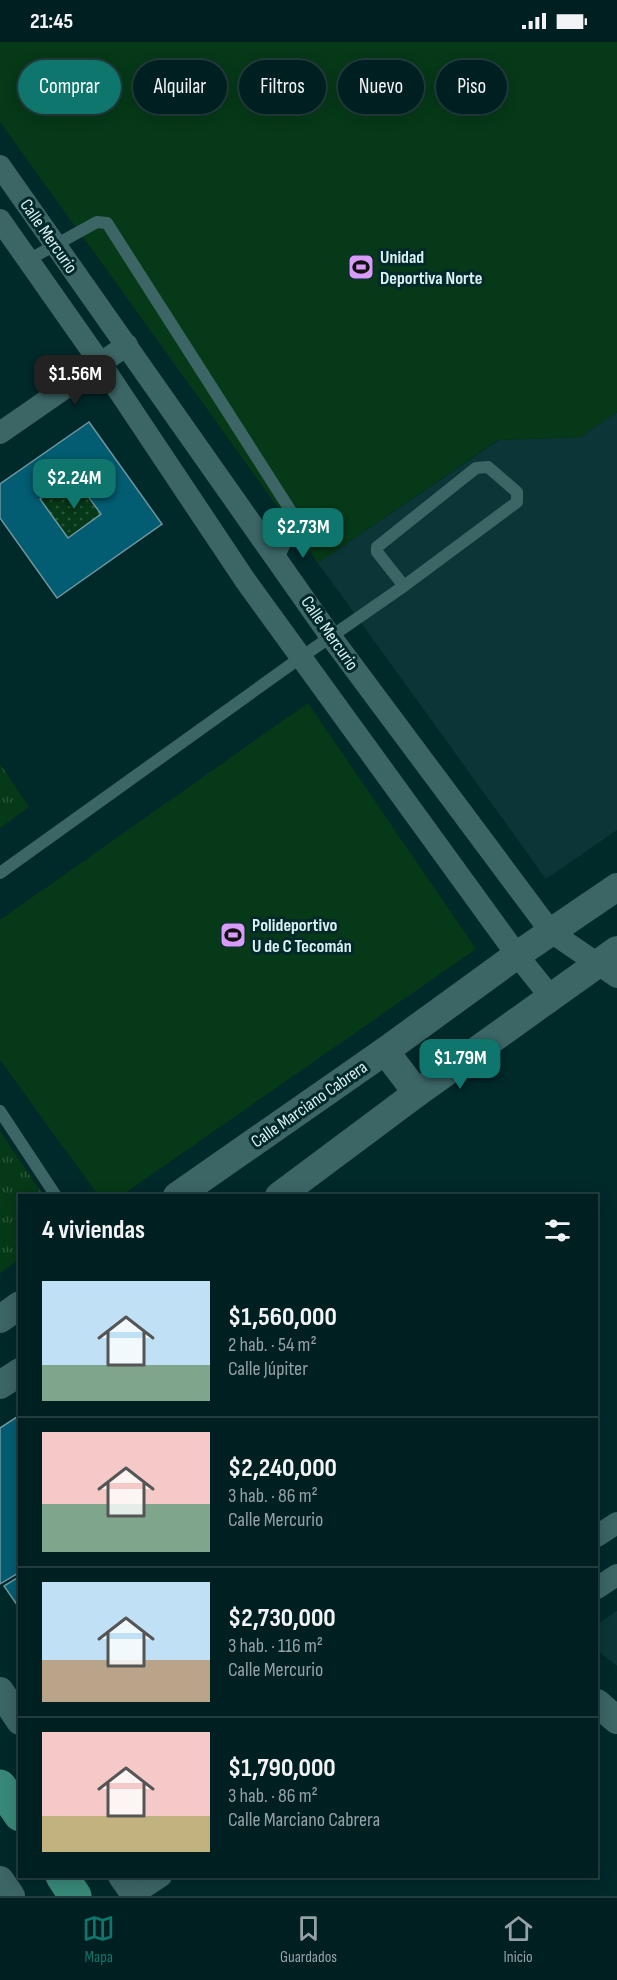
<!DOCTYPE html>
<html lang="es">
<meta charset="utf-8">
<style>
body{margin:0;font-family:"Sofia Sans Condensed",sans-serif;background:#0e2c2d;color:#f1f3f6;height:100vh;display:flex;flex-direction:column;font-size:22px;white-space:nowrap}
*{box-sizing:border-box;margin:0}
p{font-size:20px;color:#95a2a5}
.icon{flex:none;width:33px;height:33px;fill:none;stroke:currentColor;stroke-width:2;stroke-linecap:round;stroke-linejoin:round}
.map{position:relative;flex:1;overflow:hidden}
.drawer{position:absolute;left:18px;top:1152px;width:580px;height:684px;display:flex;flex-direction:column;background:#001f20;border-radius:0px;box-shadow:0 3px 15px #0003,0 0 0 2px #223d3e}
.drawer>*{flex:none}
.guide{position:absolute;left:18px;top:18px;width:582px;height:54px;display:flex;gap:12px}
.price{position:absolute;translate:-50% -51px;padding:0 14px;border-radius:12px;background:#0f766e;color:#fff;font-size:20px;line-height:39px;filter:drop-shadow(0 2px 3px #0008)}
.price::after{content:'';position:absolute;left:50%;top:36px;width:18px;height:14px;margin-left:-9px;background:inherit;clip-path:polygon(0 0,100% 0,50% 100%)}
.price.on{background:#222;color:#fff}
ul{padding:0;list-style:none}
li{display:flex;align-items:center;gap:18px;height:150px;padding:0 24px}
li+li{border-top:2px solid #223d3e}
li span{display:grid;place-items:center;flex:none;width:168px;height:120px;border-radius:0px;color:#555}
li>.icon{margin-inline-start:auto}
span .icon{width:72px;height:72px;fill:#fffc;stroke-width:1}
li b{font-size:26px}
h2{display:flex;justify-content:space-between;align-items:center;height:72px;padding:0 24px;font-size:26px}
.tag{padding:0 21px;border-radius:27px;background:#001f20;box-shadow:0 3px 15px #0003,0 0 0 2px #223d3e;font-size:21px;line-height:54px}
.tag.on{background:#0f766e;color:#fff}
.status{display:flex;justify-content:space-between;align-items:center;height:42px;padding:0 30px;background:#001f20;direction:ltr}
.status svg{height:16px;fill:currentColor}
.dock{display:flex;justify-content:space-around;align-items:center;height:84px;border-top:2px solid #223d3e;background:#001f20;font-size:16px;color:#95a2a5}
.dock a{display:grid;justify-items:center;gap:3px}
.dock .on{color:#0f766e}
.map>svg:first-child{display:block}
.built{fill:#0b3536}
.grass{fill:#063918}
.park{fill:url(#park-tufts)}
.garden{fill:url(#garden-dots)}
.building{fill:#025d72;stroke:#6f95a1;stroke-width:1.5;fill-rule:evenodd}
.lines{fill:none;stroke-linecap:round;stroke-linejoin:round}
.service{stroke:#3c6565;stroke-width:12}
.minor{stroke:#3c6565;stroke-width:22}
.tertiary{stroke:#3c6565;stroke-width:28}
.primary{stroke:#388878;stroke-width:33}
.labels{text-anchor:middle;stroke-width:6;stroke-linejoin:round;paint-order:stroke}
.street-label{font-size:18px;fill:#daefef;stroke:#00292a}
.poi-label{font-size:18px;font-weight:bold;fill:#daefef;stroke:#00292a;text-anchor:start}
</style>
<div class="status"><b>21:45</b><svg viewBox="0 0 49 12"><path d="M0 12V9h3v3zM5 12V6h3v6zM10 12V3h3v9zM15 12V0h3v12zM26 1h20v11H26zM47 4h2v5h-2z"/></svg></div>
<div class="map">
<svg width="617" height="1854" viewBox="0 0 617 1854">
<defs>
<pattern id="park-tufts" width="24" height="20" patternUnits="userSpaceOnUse" patternTransform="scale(1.5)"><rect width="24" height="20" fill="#063918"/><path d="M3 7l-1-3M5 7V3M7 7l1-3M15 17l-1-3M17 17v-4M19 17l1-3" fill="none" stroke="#2a563a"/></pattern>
<pattern id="garden-dots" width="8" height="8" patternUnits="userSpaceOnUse" patternTransform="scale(1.5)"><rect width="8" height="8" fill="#063918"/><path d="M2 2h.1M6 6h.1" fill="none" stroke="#2a563a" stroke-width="1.8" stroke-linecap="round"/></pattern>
</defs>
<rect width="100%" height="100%" fill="#00292a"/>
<g class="built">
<polygon points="617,370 617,788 546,837 318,521 499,398 580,395"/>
<polygon points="617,1569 617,1624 597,1608 597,1582"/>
</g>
<g class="grass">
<polygon points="0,0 617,0 617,370 580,395 498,398 318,521 0,80"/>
<polygon points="308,661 476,907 122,1153 98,1153 0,1018 0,878"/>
</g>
<g class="park">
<polygon points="0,722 29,765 0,786"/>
<polygon points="0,1089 43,1153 20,1154 19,1217 0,1231"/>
</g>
<polygon class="garden" points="73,434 101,472 68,496 40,457"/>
<g class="building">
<path d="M89,380l73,102 -105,74 -57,-80v-34zM73,434l28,38 -33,24 -28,-39z"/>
<polygon points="20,1373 20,1530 0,1542 0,1386"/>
<polygon points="20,1534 20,1567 4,1544"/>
</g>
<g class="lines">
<g class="service">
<polyline points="28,218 97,180 107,181 294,474 294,482 278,517"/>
<polyline points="0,831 300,616 404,544 517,460 517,450 488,425 476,426 377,505 377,510 404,544"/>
<polyline points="0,1069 56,1154"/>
</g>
<g class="minor">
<polyline points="0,124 331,595 551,890 617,935"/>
<polyline points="0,178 101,322 245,538 517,913 550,954"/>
<polyline points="0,391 127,303"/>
<polyline points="597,1494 617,1481"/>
<polyline points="597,1546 617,1533"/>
<polyline points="134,1852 161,1834"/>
</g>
<g class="tertiary">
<polyline points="385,1009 417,1051"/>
<polyline points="177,1154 385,1009 517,913 617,845"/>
<polyline points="279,1154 417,1051 617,908"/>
<polyline points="0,1277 20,1263"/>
<polyline points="0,1343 20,1330"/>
<polyline points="0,1649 20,1679"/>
<polyline points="597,1661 617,1678"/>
<polyline points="122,1834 136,1854"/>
<polyline points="0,1838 11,1854"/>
</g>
<g class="primary">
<polyline points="0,1744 20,1773"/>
<polyline points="62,1834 75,1854"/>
</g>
</g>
<defs>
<g id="stadium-square" transform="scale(1.35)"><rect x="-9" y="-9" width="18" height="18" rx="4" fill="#d89bf8" stroke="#00292a"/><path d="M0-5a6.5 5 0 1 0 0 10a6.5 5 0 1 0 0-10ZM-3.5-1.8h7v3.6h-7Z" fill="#111"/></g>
</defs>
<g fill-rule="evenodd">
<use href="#stadium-square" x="361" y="225"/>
<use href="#stadium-square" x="233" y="893"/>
</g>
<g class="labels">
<g class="street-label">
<text transform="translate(49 194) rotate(55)" y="6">Calle Mercurio</text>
<text transform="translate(330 591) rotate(55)" y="6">Calle Mercurio</text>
<text transform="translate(309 1062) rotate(-35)" y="6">Calle Marciano Cabrera</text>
</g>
<g class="poi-label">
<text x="380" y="221">Unidad<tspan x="380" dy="21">Deportiva Norte</tspan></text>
<text x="252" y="889">Polideportivo<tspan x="252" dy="21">U de C Tecomán</tspan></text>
</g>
</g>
</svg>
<b class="price on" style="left:75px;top:364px">$1.56M</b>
<b class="price" style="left:74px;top:468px">$2.24M</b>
<b class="price" style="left:303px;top:517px">$2.73M</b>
<b class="price" style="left:460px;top:1048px">$1.79M</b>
<div class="guide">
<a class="tag on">Comprar</a>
<a class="tag">Alquilar</a>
<a class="tag">Filtros</a>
<a class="tag">Nuevo</a>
<a class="tag">Piso</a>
</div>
<section class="drawer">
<h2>4 viviendas<svg class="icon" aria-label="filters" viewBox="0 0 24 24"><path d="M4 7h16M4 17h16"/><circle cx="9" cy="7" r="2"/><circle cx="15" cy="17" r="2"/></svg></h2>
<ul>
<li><span style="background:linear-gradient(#bfe0f5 70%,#7fa58c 0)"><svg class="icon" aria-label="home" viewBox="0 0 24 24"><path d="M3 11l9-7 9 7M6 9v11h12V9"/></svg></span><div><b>$1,560,000</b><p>2 hab. · 54 m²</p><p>Calle Júpiter</p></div></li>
<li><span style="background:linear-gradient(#f6c9c9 60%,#7fa58c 0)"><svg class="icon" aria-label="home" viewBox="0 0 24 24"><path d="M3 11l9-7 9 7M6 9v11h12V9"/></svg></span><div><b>$2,240,000</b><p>3 hab. · 86 m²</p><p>Calle Mercurio</p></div></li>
<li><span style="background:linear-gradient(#bfe0f5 65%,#b9a48a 0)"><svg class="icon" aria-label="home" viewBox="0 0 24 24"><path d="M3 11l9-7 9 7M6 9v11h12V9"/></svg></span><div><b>$2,730,000</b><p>3 hab. · 116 m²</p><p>Calle Mercurio</p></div></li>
<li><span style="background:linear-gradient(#f6c9c9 70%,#c2b280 0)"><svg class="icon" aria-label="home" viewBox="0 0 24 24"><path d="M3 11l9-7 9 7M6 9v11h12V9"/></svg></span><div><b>$1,790,000</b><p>3 hab. · 86 m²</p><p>Calle Marciano Cabrera</p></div></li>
</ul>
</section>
</div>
<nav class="dock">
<a class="on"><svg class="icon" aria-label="map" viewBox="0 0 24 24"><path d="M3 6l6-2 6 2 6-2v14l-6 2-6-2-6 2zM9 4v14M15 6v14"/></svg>Mapa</a>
<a><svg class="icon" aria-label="saved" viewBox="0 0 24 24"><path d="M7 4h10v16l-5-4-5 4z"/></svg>Guardados</a>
<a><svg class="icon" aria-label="home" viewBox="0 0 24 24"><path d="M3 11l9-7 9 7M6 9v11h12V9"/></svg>Inicio</a>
</nav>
